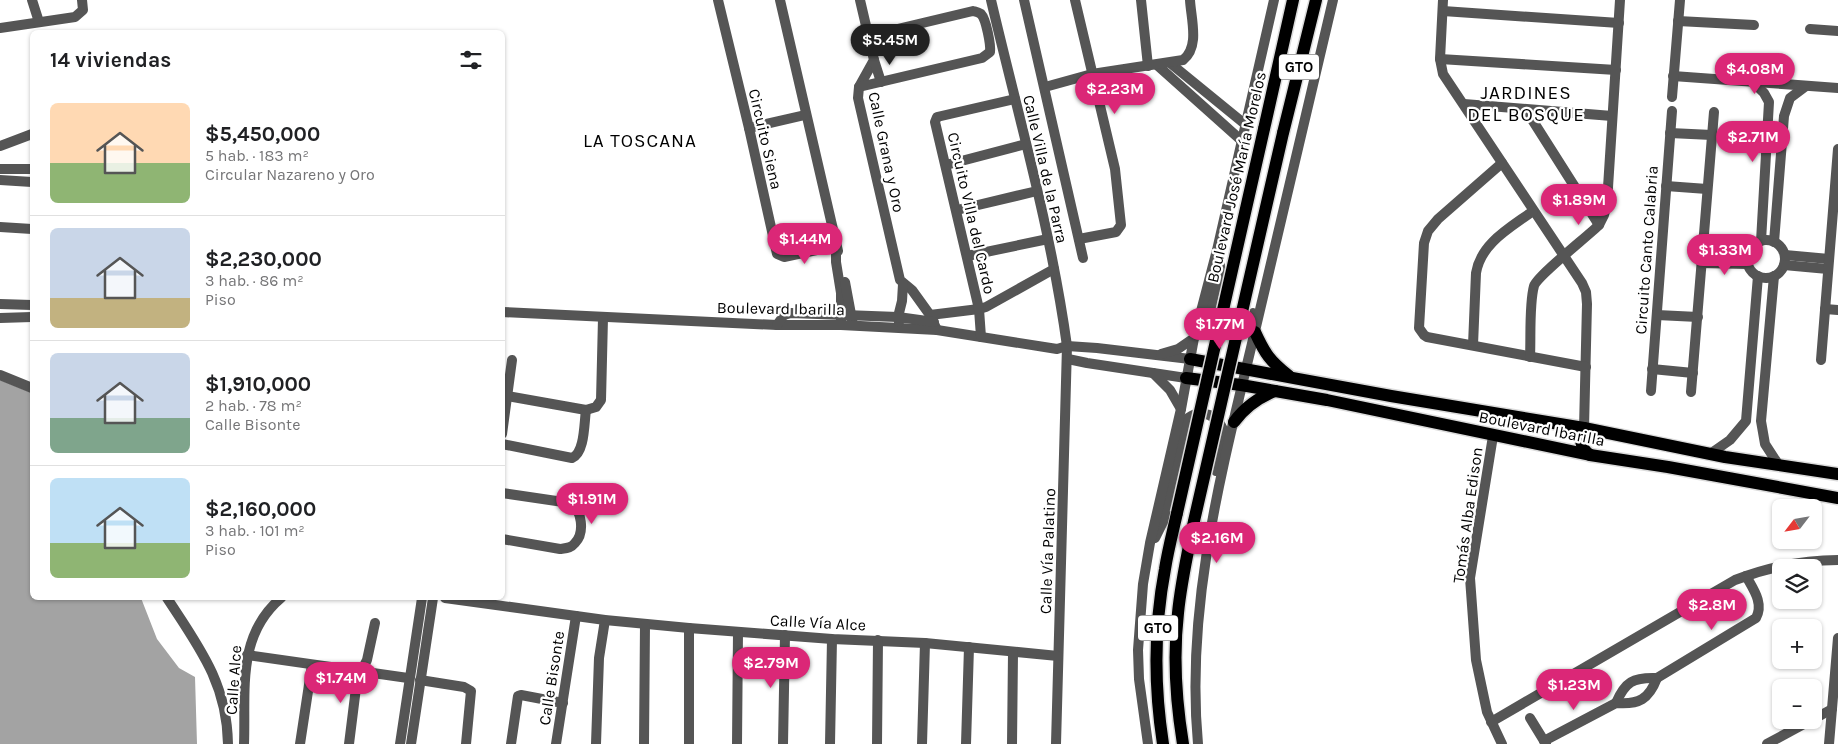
<!DOCTYPE html>
<html lang="es">
<meta charset="utf-8">
<style>
body{margin:0;font-family:Karla,sans-serif;background:#f2f2f2;color:#202124;height:100vh;display:flex;flex-direction:column;font-size:19px;white-space:nowrap}
*{box-sizing:border-box;margin:0}
p{font-size:16px;color:#757577}
.icon{flex:none;width:28px;height:28px;fill:none;stroke:currentColor;stroke-width:2;stroke-linecap:round;stroke-linejoin:round}
.map{position:relative;flex:1;overflow:hidden}
.sheet{position:absolute;left:30px;top:30px;width:475px;height:570px;display:flex;flex-direction:column;background:#fff;border-radius:8px;box-shadow:0 1px 4px #0004}
.sheet>*{flex:none}
.needle{width:32px;rotate:239deg}
.controls{position:absolute;left:1772px;top:499px;display:grid;gap:10px}
.controls a{display:grid;place-items:center;width:50px;height:50px;border-radius:8px;background:#fff;box-shadow:0 1px 4px #0004;font-size:25px}
.price{position:absolute;translate:-50% -42px;padding:0 11px;border-radius:18px;background:#db2777;color:#fff;font-size:16px;line-height:32px;filter:drop-shadow(0 1px 2px #0008)}
.price::after{content:'';position:absolute;left:50%;top:30px;width:15px;height:11px;margin-left:-8px;background:inherit;clip-path:polygon(0 0,100% 0,50% 100%)}
.price.active{background:#222;color:#fff}
ul{padding:0;list-style:none}
li{display:flex;align-items:center;gap:15px;height:125px;padding:0 20px}
li+li{border-top:1px solid #e0e0e0}
li span{display:grid;place-items:center;flex:none;width:140px;height:100px;border-radius:8px;color:#555}
li>.icon{margin-inline-start:auto}
span .icon{width:60px;height:60px;fill:#fffc;stroke-width:1}
li b{font-size:21px}
h2{display:flex;justify-content:space-between;align-items:center;height:60px;padding:0 20px;font-size:21px}
.map>svg:first-child{display:block}
.water{fill:#a3a3a3}
.lines{fill:none;stroke-linecap:round;stroke-linejoin:round}
.major-casing{stroke:#dbdbdb;stroke-width:15}
.minor{stroke:#555;stroke-width:10}
.major{stroke:#000;stroke-width:12}
.major-bridge-casing{stroke:#dbdbdb;stroke-width:15;stroke-linecap:butt}
.major-bridge{stroke:#000;stroke-width:12}
.labels{text-anchor:middle;stroke-width:4.5;stroke-linejoin:round;paint-order:stroke}
.shield{fill:#fff;stroke:#4c4c4c;stroke-width:1}
.shield-label{font-size:15px;font-weight:bold;fill:#000}
.street-label{font-size:16px;fill:#000;stroke:#fff}
.quarter-label{font-size:19px;letter-spacing:1px;fill:#000;stroke:#fff}
</style>
<div class="map">
<svg width="1838" height="744" viewBox="0 0 1838 744">
<rect width="100%" height="100%" fill="#fff"/>
<polygon class="water" points="0,380 32,393 32,598 141,598 157,639 179,668 195,677 197,744 0,744"/>
<g class="lines">
<g class="major-casing">
<g id="major">
<polyline points="1264,129 1293,0"/>
<polyline points="1283,133 1316,0"/>
<path d="M1255,332c10,22 15,29 34,44"/>
<polyline points="1190,359 1391,396 1584,428 1725,457 1838,474"/>
<polyline points="1186,378 1241,385 1327,400 1590,455 1668,467 1838,498"/>
<path d="M1234,422c11,-15 23,-24 41,-31"/>
<path d="M1584,428c-5,10 -4,20 6,27"/>
<path d="M1163,744c-9,-58 -9,-117 2,-175 3,-19 8,-38 12,-56"/>
<path d="M1183,744c-7,-43 -10,-88 -5,-131 3,-31 10,-61 16,-92"/>
</g>
</g>
<g class="minor">
<polyline points="32,0 39,22"/>
<polyline points="718,0 749,128 777,254 784,257 836,246 836,262 841,293 841,325"/>
<polyline points="780,0 838,251"/>
<polyline points="860,0 874,60 859,87 858,98 900,280 912,290 930,315 937,330"/>
<path d="M991,0c27,115 60,229 76,346l-11,398"/>
<polyline points="1024,0 1083,258"/>
<polyline points="1075,0 1115,169 1121,225 1116,232 1079,239"/>
<polyline points="1141,0 1148,66"/>
<polyline points="1443,0 1440,59 1443,74 1582,283 1586,292 1587,304 1584,428"/>
<polyline points="1443,11 1619,23"/>
<polyline points="1678,21 1754,25"/>
<polyline points="0,28 75,17 83,10 82,0"/>
<polyline points="1810,29 1838,31"/>
<polyline points="1440,59 1616,70"/>
<polyline points="874,60 881,82"/>
<polyline points="1170,63 1246,125"/>
<polyline points="1157,65 1242,141"/>
<polyline points="1673,76 1838,88"/>
<polyline points="1753,82 1764,93 1769,102 1761,241"/>
<path d="M859,87l123,-29 8,-6c1,-7 -4,-33 -9,-38 -3,-2 -4,-2 -8,-3l-105,25"/>
<path d="M1045,87l47,-13 91,-14c17,-13 8,-41 7,-60"/>
<polyline points="1672,97 1680,0"/>
<polyline points="1464,104 1612,116"/>
<polyline points="1526,110 1599,225"/>
<polyline points="749,128 805,115"/>
<polyline points="1670,133 1712,135"/>
<polyline points="0,146 32,134"/>
<polyline points="1502,163 1438,219 1428,231 1424,243 1419,328 1424,335 1427,337 1586,367"/>
<polyline points="946,165 1026,144"/>
<polyline points="0,169 32,169"/>
<polyline points="0,180 32,182"/>
<polyline points="1666,186 1707,189"/>
<polyline points="957,210 1037,191"/>
<polyline points="0,227 32,229"/>
<circle cx="1766" cy="259" r="19"/>
<polyline points="1774,242 1784,116 1790,98 1806,86"/>
<polyline points="1703,251 1749,252"/>
<path d="M1218,252c1,5 2,10 2,15 0,20 -22,54 3,65 6,3 13,4 19,0 8,-3 9,-12 11,-19"/>
<polyline points="1785,255 1829,259"/>
<polyline points="967,256 1048,239"/>
<polyline points="1702,263 1748,264"/>
<polyline points="1784,265 1828,269"/>
<polyline points="1774,276 1761,421 1765,444 1778,464"/>
<polyline points="845,282 853,325"/>
<polyline points="0,304 32,305"/>
<polyline points="1825,309 1838,310"/>
<polyline points="502,312 777,325 841,325 937,330 1057,349 1067,346 1097,348 1190,359"/>
<polyline points="930,315 979,309 986,307 1054,269"/>
<polyline points="1657,315 1698,317"/>
<polyline points="0,318 32,317"/>
<polyline points="899,322 898,317 902,301 903,284"/>
<polyline points="777,325 784,315 791,313 898,317 934,322"/>
<polyline points="981,337 979,309 935,122 937,117 1015,99"/>
<path d="M1473,345l3,-72c5,-30 34,-45 57,-62"/>
<polyline points="1161,354 1178,349 1194,338"/>
<path d="M1530,357c1,-20 -1,-53 4,-71 3,-10 54,-50 65,-61l5,-10 3,-12 13,-203"/>
<polyline points="1068,359 1087,363 1186,378"/>
<polyline points="1821,360 1838,149"/>
<polyline points="1652,369 1693,373"/>
<polyline points="1153,373 1170,390 1181,409"/>
<polyline points="0,375 32,388"/>
<polyline points="1651,391 1672,111"/>
<polyline points="1691,392 1714,112"/>
<polyline points="507,396 586,410 596,407 601,400 603,318"/>
<polyline points="502,434 512,360"/>
<polyline points="1493,436 1470,578 1476,660 1487,712 1502,744"/>
<path d="M502,444l70,14c13,-5 12,-35 14,-48"/>
<polyline points="1710,454 1730,440 1746,421 1758,276"/>
<path d="M502,493l68,10c12,6 15,30 5,40 -4,5 -8,5 -15,6l-58,-10"/>
<path d="M1155,538l8,-16 23,-102c14,-14 35,-4 38,14l-8,37"/>
<path d="M167,598c32,49 60,85 61,146"/>
<polyline points="445,598 605,620 689,628 832,639 925,643 1058,656"/>
<polyline points="689,628 689,744"/>
<polyline points="247,655 408,678"/>
<polyline points="420,680 464,687 471,691 466,744"/>
<path d="M1616,703c9,-21 17,-26 41,-25l99,-60c8,-15 -3,-29 -10,-42"/>
<polyline points="1530,718 1546,744"/>
<polyline points="1814,719 1832,709"/>
<path d="M1491,722l244,-142c34,-13 67,-20 103,-20"/>
<path d="M1544,741l72,-38c23,2 33,-4 41,-25"/>
<path d="M244,744c2,-53 -8,-108 37,-146"/>
<polyline points="300,744 312,665"/>
<polyline points="349,744 357,680 367,660 375,623"/>
<polyline points="400,744 422,598"/>
<polyline points="411,744 433,598"/>
<polyline points="511,744 518,696 521,695 563,703"/>
<polyline points="556,744 576,616"/>
<polyline points="596,744 599,658 605,620"/>
<polyline points="644,744 645,624"/>
<polyline points="737,744 738,632"/>
<polyline points="783,744 785,635"/>
<polyline points="830,744 832,639"/>
<polyline points="877,744 878,640"/>
<polyline points="922,744 925,643"/>
<polyline points="966,744 969,647"/>
<polyline points="1012,744 1013,653"/>
<polyline points="1148,744 1139,679 1138,650 1143,584 1150,543 1181,409 1194,338 1217,250 1274,0"/>
<path d="M1198,744c-13,-140 25,-278 57,-413 27,-111 52,-221 78,-331"/>
<polyline points="1767,744 1811,720"/>
<polyline points="1829,744 1838,638"/>
</g>
<use href="#major" class="major"/>
<g class="major-bridge-casing">
<g id="major-bridge">
<polyline points="1177,513 1264,129"/>
<polyline points="1194,521 1283,133"/>
</g>
</g>
<use href="#major-bridge" class="major-bridge"/>
</g>
<g class="labels">
<g class="shield">
<rect x="1279" y="54.5" width="40" height="25" rx="4"/>
<rect x="1138" y="615.5" width="40" height="25" rx="4"/>
</g>
<g class="shield-label">
<text x="1299" y="72">GTO</text>
<text x="1158" y="633">GTO</text>
</g>
<g class="street-label">
<text transform="translate(766 139) rotate(77)" y="6">Circuito Siena</text>
<text transform="translate(887 152) rotate(78)" y="6">Calle Grana y Oro</text>
<text transform="translate(1046 169) rotate(77)" y="6">Calle Villa de la Parra</text>
<text transform="translate(1236 177) rotate(-77)" y="6">Boulevard José María Morelos</text>
<text transform="translate(972 213) rotate(77)" y="6">Circuito Villa del Cardo</text>
<text transform="translate(1646 250) rotate(-86)" y="6">Circuito Canto Calabria</text>
<text transform="translate(781 308) rotate(1)" y="6">Boulevard Ibarilla</text>
<text transform="translate(1542 428) rotate(11)" y="6">Boulevard Ibarilla</text>
<text transform="translate(1467 515) rotate(-82)" y="6">Tomás Alba Edison</text>
<text transform="translate(1047 551) rotate(-88)" y="6">Calle Vía Palatino</text>
<text transform="translate(818 622) rotate(3)" y="6">Calle Vía Alce</text>
<text transform="translate(551 678) rotate(-81)" y="6">Calle Bisonte</text>
<text transform="translate(233 680) rotate(-86)" y="6">Calle Alce</text>
</g>
<g class="quarter-label">
<text x="1526" y="99">JARDINES<tspan x="1526" dy="22">DEL BOSQUE</tspan></text>
<text x="640" y="147">LA TOSCANA</text>
</g>
</g>
</svg>
<div class="controls">
<a><svg class="needle" viewBox="-14 -14 28 28"><path d="M0-13l5 13h-10z" fill="#e53935"/><path d="M0 13l5-13h-10z" fill="#757577"/></svg></a>
<a><svg class="icon" aria-label="layers" viewBox="0 0 24 24"><path d="M12 4l9 5-9 5-9-5zM3 14l9 5 9-5"/></svg></a>
<a>+</a>
<a>−</a>
</div>
<b class="price active" style="left:890px;top:66px">$5.45M</b>
<b class="price" style="left:1755px;top:95px">$4.08M</b>
<b class="price" style="left:1115px;top:115px">$2.23M</b>
<b class="price" style="left:1753px;top:163px">$2.71M</b>
<b class="price" style="left:1579px;top:226px">$1.89M</b>
<b class="price" style="left:805px;top:265px">$1.44M</b>
<b class="price" style="left:1725px;top:276px">$1.33M</b>
<b class="price" style="left:1220px;top:350px">$1.77M</b>
<b class="price" style="left:592px;top:525px">$1.91M</b>
<b class="price" style="left:1217px;top:564px">$2.16M</b>
<b class="price" style="left:1712px;top:631px">$2.8M</b>
<b class="price" style="left:771px;top:689px">$2.79M</b>
<b class="price" style="left:341px;top:704px">$1.74M</b>
<b class="price" style="left:1574px;top:711px">$1.23M</b>
<section class="sheet">
<h2>14 viviendas<svg class="icon" aria-label="filters" viewBox="0 0 24 24"><path d="M4 7h16M4 17h16"/><circle cx="9" cy="7" r="2"/><circle cx="15" cy="17" r="2"/></svg></h2>
<ul>
<li><span style="background:linear-gradient(#ffd9b3 60%,#8fb573 0)"><svg class="icon" aria-label="home" viewBox="0 0 24 24"><path d="M3 11l9-7 9 7M6 9v11h12V9"/></svg></span><div><b>$5,450,000</b><p>5 hab. · 183 m²</p><p>Circular Nazareno y Oro</p></div></li>
<li><span style="background:linear-gradient(#c9d6e8 70%,#c2b280 0)"><svg class="icon" aria-label="home" viewBox="0 0 24 24"><path d="M3 11l9-7 9 7M6 9v11h12V9"/></svg></span><div><b>$2,230,000</b><p>3 hab. · 86 m²</p><p>Piso</p></div></li>
<li><span style="background:linear-gradient(#c9d6e8 65%,#7fa58c 0)"><svg class="icon" aria-label="home" viewBox="0 0 24 24"><path d="M3 11l9-7 9 7M6 9v11h12V9"/></svg></span><div><b>$1,910,000</b><p>2 hab. · 78 m²</p><p>Calle Bisonte</p></div></li>
<li><span style="background:linear-gradient(#bfe0f5 65%,#8fb573 0)"><svg class="icon" aria-label="home" viewBox="0 0 24 24"><path d="M3 11l9-7 9 7M6 9v11h12V9"/></svg></span><div><b>$2,160,000</b><p>3 hab. · 101 m²</p><p>Piso</p></div></li>
</ul>
</section>
</div>
